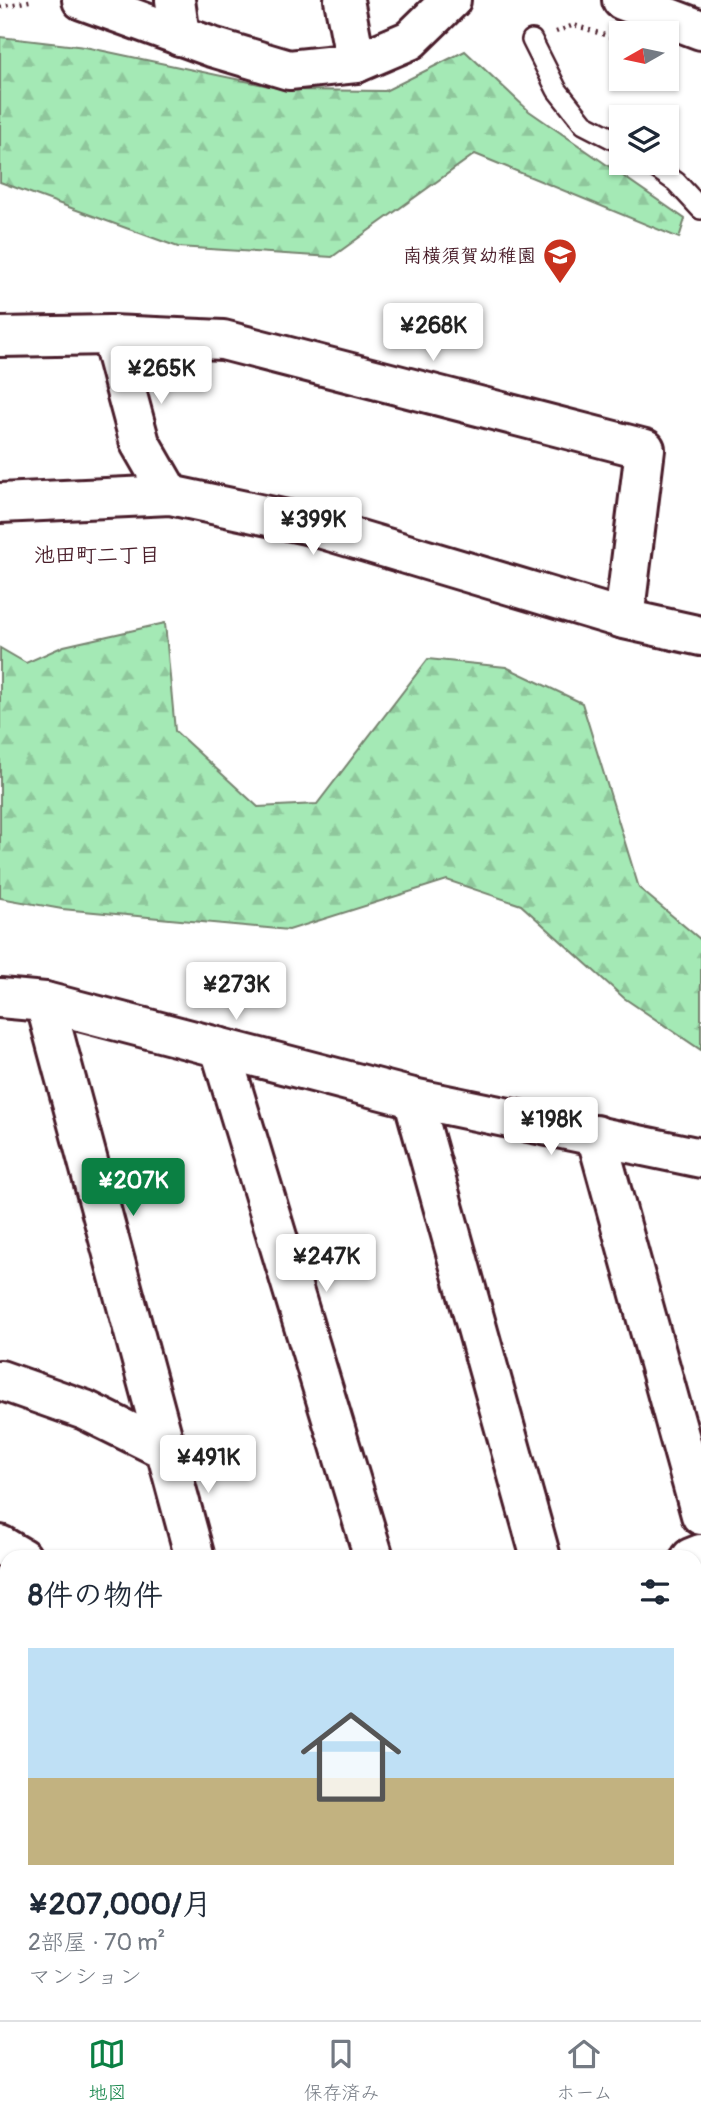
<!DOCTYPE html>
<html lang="ja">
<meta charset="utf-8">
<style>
body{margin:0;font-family:Pangolin,"Klee One",sans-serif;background:#f2f2f3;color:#1f2937;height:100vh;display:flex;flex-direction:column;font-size:26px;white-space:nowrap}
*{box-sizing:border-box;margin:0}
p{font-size:23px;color:#747a83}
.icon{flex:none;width:38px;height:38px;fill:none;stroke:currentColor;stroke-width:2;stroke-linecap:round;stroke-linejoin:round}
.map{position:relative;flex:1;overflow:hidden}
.drawer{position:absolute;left:0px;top:1550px;width:702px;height:471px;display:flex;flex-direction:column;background:#fff;border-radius:21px 21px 0 0;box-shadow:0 2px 5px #0004}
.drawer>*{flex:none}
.needle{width:46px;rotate:261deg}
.fabs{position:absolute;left:609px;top:21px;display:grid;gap:14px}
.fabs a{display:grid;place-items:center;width:70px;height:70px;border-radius:0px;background:#fff;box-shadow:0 2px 5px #0004;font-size:35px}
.price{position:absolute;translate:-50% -60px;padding:0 16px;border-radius:7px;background:#fff;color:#222;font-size:23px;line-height:46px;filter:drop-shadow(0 2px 4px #0008)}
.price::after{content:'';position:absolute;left:50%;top:42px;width:21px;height:16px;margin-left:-10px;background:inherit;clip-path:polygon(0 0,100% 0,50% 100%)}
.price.on{background:#0b8043;color:#fff}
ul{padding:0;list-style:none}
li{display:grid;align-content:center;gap:14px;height:371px;padding:0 28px}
li span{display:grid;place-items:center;height:217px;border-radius:0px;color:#555}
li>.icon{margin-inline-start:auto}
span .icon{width:126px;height:126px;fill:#fffc;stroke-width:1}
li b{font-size:30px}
h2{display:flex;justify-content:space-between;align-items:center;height:84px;padding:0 28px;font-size:30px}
.menu{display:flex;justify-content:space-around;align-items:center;height:98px;border-top:2px solid #e0e1e3;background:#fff;font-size:19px;color:#747a83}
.menu a{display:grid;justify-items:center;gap:4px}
.menu .on{color:#0b8043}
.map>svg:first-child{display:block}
.forest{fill:url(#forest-firs);stroke:#778470;stroke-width:2}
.building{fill:url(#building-cross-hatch);stroke:#4a1f2b;stroke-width:2}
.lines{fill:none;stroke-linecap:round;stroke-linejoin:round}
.service-casing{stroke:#4a1f2b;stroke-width:24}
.minor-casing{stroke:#4a1f2b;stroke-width:44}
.tertiary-casing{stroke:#4a1f2b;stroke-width:44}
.path{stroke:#4a1f2b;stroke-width:4.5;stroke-dasharray:2 5;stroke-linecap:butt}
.service{stroke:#fff;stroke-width:19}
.minor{stroke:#fff;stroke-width:38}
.tertiary{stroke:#fff;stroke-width:38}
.labels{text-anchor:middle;stroke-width:5;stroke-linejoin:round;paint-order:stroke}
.poi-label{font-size:19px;font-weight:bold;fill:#4a1f2b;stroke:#fff;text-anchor:end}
.neighbourhood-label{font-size:21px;font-weight:bold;fill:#4a1f2b;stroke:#fff}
</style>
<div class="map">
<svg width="701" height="2020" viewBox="0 0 701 2020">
<defs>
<pattern id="forest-firs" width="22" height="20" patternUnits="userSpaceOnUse" patternTransform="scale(1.75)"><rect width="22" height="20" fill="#a4e9b5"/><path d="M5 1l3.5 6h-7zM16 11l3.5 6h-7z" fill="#8fc79c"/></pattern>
<pattern id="building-cross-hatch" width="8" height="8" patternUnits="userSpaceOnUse" patternTransform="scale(1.75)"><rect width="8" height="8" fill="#fcc1b8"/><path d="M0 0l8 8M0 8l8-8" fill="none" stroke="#daa59e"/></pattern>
</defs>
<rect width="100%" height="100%" fill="#fff"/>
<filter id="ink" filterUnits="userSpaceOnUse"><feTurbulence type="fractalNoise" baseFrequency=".0143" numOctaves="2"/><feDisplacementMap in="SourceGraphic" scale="14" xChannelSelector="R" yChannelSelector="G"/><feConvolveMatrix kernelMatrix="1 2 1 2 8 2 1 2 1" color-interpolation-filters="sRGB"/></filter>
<g filter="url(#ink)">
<g class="forest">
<polygon points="0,37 85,47 288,90 385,91 465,51 529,111 685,219 679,238 475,154 332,257 178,247 0,182"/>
<polygon points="165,623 175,731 258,807 317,804 428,659 506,667 582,703 639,888 701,940 701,1050 624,998 521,905 447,880 289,930 62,909 0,898 0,648 26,663 64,646"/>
<polygon points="695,1869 701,1869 701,2020 681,2014 695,2014"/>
</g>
<g class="building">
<polygon points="215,2014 250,2014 253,2019 219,2020"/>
<polygon points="316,2014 324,2014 328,2020 307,2020"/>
<polygon points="339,2014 345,2014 348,2020 331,2020"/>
</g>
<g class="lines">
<g class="service-casing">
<g id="service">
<polyline points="532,40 557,90 584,124 621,143"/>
<polyline points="649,163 676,182 701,209"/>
</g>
</g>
<g class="minor-casing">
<g id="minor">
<polyline points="175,0 180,36"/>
<polyline points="344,0 356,63"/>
<polyline points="111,335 140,443 170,495"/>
<polyline points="0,337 111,335 223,340 645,449 624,619"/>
<polyline points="0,998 45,1002 413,1098 701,1158"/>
<polyline points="45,1002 195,1558"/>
<polyline points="220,1048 374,1558"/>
<polyline points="413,1098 541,1558"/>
<polyline points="596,1135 701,1515"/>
<polyline points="0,1380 85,1410 164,1449"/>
<polyline points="0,1545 22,1558"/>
<polyline points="691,1558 701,1554"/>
<polyline points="0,1739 7,1744"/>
<polyline points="0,1959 7,1965"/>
<polyline points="54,2020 75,2014"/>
</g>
</g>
<g class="tertiary-casing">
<g id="tertiary">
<polyline points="82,0 212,47 289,70 356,63 410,40 451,0"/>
<polyline points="622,0 701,30"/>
<polyline points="0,503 170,495 306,524 624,619 701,636"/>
<polyline points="453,2020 455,2014"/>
</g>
</g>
<g class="path">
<polyline points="0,7 34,0"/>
<polyline points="556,32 574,25 611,37"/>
<polyline points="578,2014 585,2020"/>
<polyline points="526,2020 530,2014"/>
</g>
<use href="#service" class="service"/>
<use href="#minor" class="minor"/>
<use href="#tertiary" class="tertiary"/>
</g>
</g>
<defs>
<g id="school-pin" transform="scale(1.75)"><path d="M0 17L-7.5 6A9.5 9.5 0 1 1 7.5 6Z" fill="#c8321e" stroke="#fff"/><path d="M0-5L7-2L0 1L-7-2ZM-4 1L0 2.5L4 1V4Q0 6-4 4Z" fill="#fff"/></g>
</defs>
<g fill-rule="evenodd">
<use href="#school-pin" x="560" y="255"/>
</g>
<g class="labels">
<g class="poi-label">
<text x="536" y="262">南横須賀幼稚園</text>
</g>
<g class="neighbourhood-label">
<text x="97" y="562">池田町二丁目</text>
</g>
</g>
</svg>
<div class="fabs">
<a><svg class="needle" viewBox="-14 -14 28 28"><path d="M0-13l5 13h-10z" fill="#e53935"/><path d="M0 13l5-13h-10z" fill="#747a83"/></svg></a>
<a><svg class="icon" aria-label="layers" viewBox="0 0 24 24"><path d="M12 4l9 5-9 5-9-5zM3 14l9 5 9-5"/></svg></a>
</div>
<b class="price" style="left:433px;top:363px">¥268K</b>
<b class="price" style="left:161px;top:406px">¥265K</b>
<b class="price" style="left:313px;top:557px">¥399K</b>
<b class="price" style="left:236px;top:1022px">¥273K</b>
<b class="price" style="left:551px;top:1157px">¥198K</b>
<b class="price on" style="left:133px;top:1218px">¥207K</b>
<b class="price" style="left:326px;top:1294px">¥247K</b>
<b class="price" style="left:208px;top:1495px">¥491K</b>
<section class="drawer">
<h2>8件の物件<svg class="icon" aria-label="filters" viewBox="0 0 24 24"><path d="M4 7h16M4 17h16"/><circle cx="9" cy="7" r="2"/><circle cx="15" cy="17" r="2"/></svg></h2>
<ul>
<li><span style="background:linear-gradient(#bfe0f5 60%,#c2b280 0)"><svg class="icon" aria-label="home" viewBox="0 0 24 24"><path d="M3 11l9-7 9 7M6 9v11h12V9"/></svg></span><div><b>¥207,000/月</b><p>2部屋 · 70 m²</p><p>マンション</p></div></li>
</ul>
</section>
</div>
<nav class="menu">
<a class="on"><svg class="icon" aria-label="map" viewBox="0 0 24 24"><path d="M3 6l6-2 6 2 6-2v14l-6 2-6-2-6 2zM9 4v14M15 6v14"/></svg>地図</a>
<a><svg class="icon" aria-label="saved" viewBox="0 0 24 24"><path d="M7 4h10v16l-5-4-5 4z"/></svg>保存済み</a>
<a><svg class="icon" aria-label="home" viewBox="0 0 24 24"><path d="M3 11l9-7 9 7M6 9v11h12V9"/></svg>ホーム</a>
</nav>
